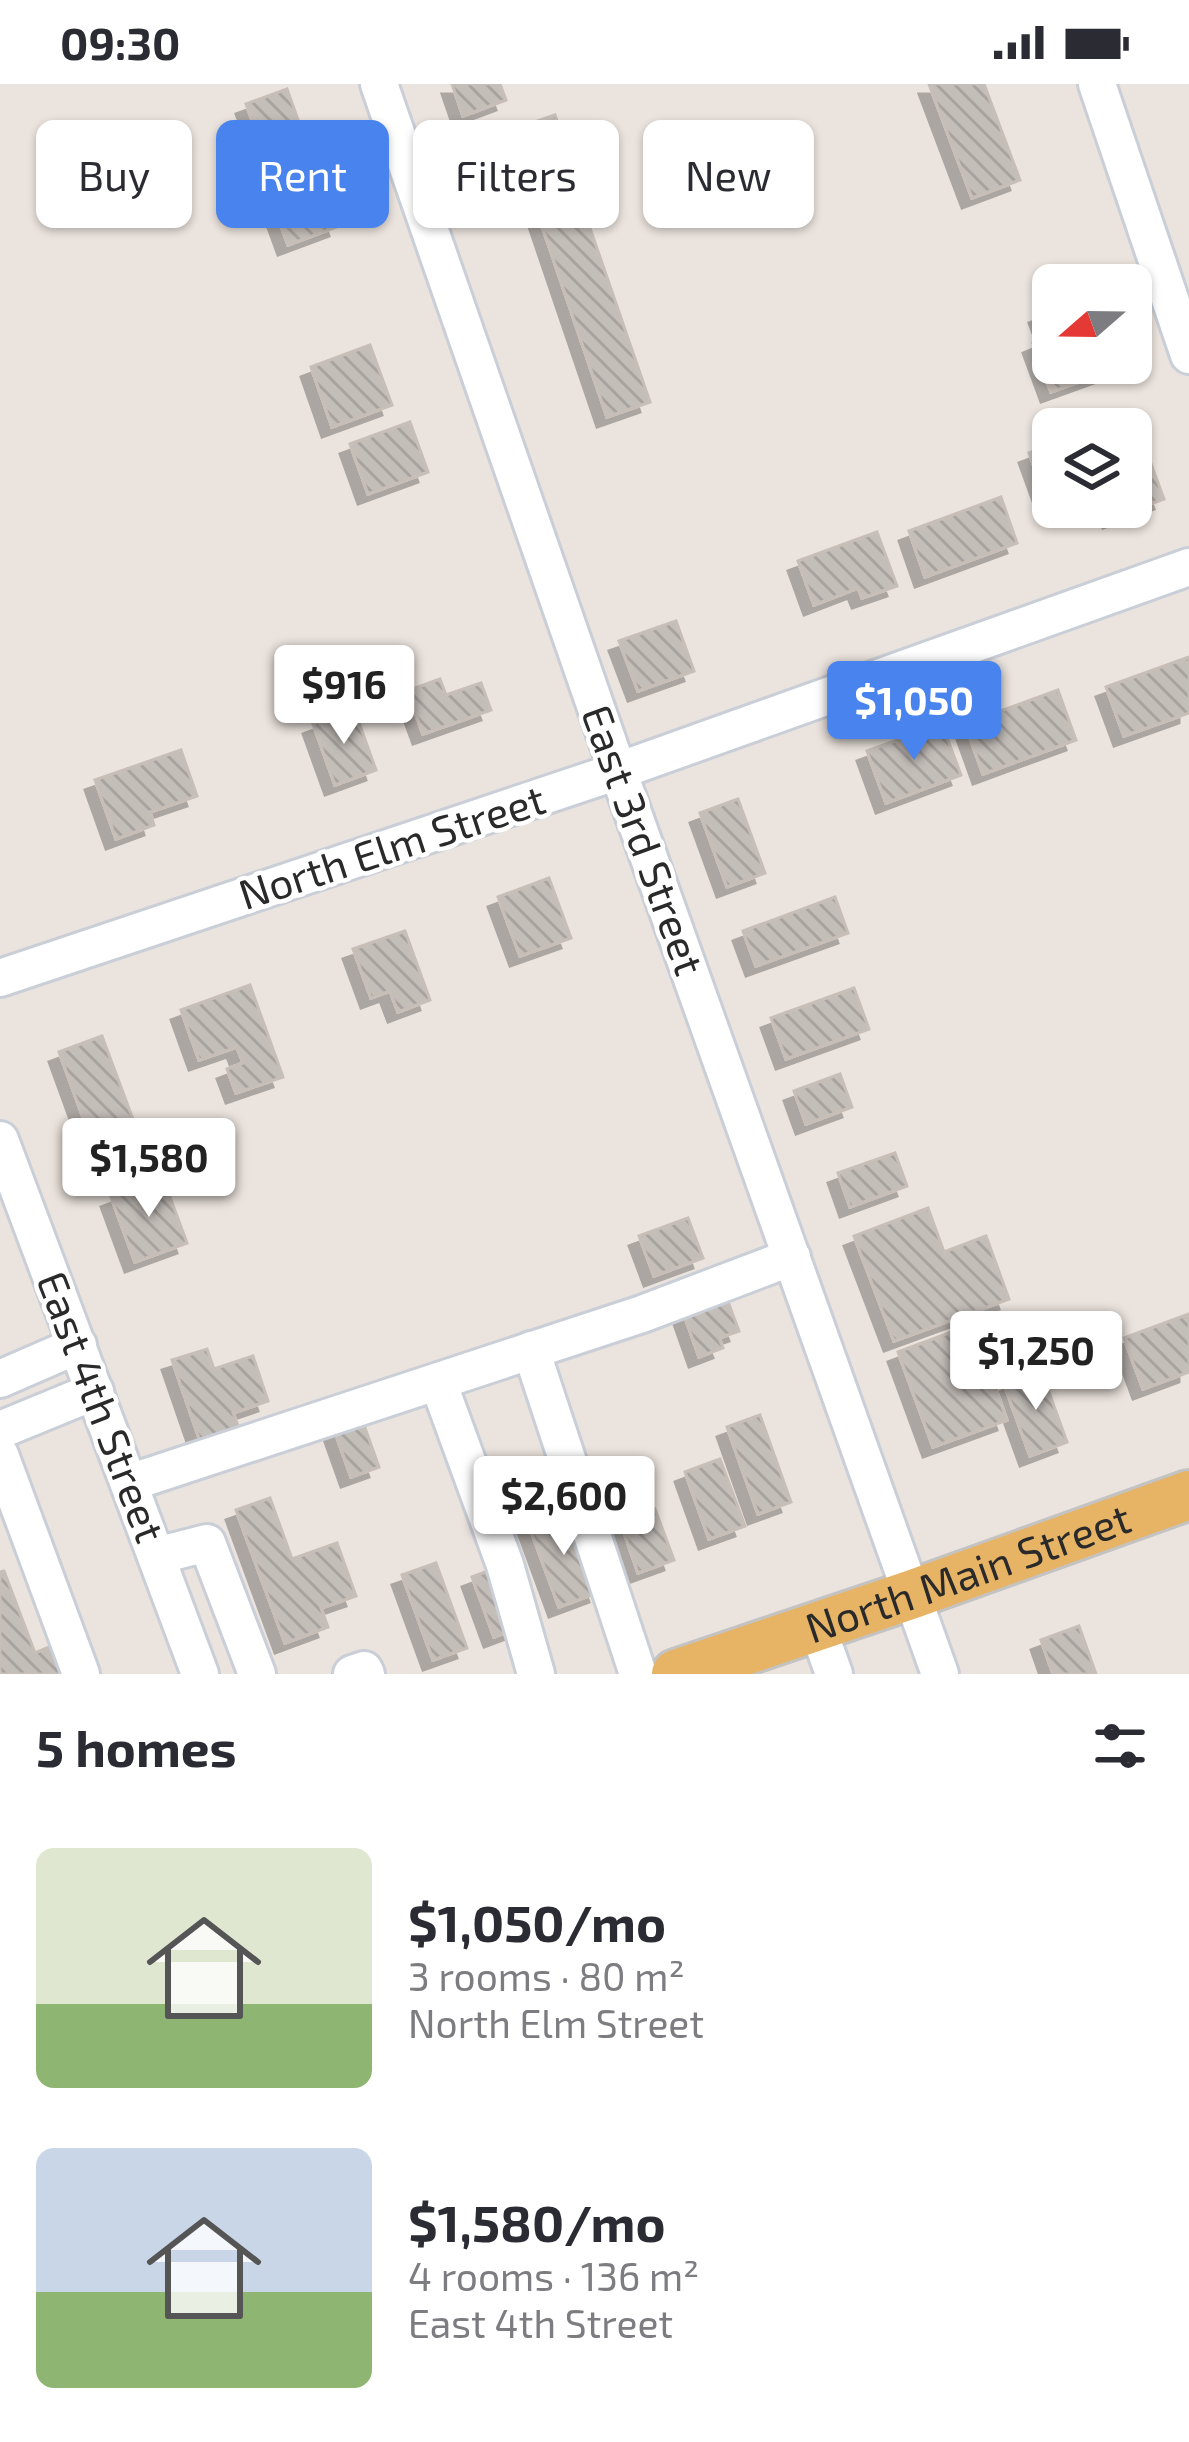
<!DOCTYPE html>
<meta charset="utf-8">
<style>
body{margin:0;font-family:"Exo 2",sans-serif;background:#f2f2f3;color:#2b2b33;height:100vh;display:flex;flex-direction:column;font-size:45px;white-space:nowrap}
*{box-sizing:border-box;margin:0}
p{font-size:39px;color:#7c7c81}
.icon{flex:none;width:66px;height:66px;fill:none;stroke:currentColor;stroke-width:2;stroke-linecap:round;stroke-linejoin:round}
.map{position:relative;height:1590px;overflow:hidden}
.drawer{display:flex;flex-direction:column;background:#fff;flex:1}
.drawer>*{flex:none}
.guide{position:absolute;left:36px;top:36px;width:1119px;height:108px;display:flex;gap:24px}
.needle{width:78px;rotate:250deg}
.buttons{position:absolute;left:1032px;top:180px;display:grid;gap:24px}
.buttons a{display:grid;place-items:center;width:120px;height:120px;border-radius:18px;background:#fff;box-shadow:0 3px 9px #0004;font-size:60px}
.price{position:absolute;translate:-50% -102px;padding:0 27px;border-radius:12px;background:#fff;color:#222;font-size:39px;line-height:78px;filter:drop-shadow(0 3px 6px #0008)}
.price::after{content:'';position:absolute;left:50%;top:72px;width:36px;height:27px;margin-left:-18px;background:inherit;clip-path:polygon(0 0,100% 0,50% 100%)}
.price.on{background:#4883ee;color:#fff}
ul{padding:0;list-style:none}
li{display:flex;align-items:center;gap:36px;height:300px;padding:0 36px}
li span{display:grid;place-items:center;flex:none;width:336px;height:240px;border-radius:18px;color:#555}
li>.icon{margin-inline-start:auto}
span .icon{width:144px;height:144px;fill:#fffc;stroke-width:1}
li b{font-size:51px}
h2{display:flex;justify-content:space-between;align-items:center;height:144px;padding:0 36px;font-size:51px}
.chip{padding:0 42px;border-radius:18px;background:#fff;box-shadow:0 3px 9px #0004;font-size:42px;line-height:108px}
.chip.on{background:#4883ee;color:#fff}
.status{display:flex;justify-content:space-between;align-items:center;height:84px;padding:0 60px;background:#fff;direction:ltr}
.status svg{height:33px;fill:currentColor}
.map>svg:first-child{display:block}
.building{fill:url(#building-back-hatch);stroke:#c7beb7;stroke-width:3;filter:url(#shadow)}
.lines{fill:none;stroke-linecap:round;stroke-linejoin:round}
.minor-casing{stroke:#c9ced7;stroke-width:42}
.major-casing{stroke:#c3c3c3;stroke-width:54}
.minor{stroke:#fff;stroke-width:36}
.major{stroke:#e7b466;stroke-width:48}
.labels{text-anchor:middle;stroke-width:9;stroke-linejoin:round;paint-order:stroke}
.street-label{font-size:42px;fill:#2a2a2a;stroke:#fff}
</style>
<div class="status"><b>09:30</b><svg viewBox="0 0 49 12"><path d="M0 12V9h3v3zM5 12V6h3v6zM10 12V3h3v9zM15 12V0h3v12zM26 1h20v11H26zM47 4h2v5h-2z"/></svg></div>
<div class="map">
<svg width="1189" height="1590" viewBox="0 0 1189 1590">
<defs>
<pattern id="building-back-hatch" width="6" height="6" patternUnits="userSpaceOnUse" patternTransform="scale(3)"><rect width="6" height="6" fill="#c4beb9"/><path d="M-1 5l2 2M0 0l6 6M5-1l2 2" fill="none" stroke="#a9a39f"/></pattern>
<filter id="shadow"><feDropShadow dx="-10" dy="10" stdDeviation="0" flood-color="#0004"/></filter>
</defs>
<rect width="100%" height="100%" fill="#ebe3dd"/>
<g class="building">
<polygon points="452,0 500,0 506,16 463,32"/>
<polygon points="929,0 984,0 1020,96 972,114"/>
<polygon points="287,5 310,69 255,89 246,65 261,60 246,20"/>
<polygon points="555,31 575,87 508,111 488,54"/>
<polygon points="321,93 339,142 288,161 270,112"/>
<polygon points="581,118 650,318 607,333 539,133"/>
<polygon points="1053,224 1053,279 1113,279 1115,285 1051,308 1033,259 1048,253 1039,229"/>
<polygon points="370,261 392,321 332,343 311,283"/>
<polygon points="1133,331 1164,415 1113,434 1109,423 1131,423 1131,345 1094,345"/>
<polygon points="410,338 428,388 368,410 350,360"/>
<polygon points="1053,360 1053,409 1045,413 1029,369"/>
<polygon points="1001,413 1017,459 925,493 909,447"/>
<polygon points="877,448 897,502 862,514 858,504 814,521 798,477"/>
<polygon points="676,537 694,587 638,607 619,557"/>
<polygon points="1189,573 1189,629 1124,652 1106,603"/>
<polygon points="440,595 446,611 481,599 491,626 423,650 407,607"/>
<polygon points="1058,606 1076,656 983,690 965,640"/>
<polygon points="354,625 376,686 335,701 313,640"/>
<polygon points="942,640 961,691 886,719 867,667"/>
<polygon points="181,666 197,712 150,728 154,741 116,755 95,696"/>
<polygon points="738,715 765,789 727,803 700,729"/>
<polygon points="549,794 571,854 520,872 498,813"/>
<polygon points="835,813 848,849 756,882 743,847"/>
<polygon points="405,847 430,916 398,928 390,907 371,914 353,865"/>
<polygon points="250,901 283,993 236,1009 227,985 243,979 237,963 199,976 181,926"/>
<polygon points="854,904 869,945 786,975 771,934"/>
<polygon points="102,952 137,1046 93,1061 59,968"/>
<polygon points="840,990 852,1023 806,1040 794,1007"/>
<polygon points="895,1069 907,1102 850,1123 838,1089"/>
<polygon points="163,1094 187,1159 135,1178 111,1113"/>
<polygon points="928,1124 944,1168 986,1152 1009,1215 894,1257 854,1152"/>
<polygon points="688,1134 703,1174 654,1192 639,1152"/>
<polygon points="724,1207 739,1247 719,1254 723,1264 699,1273 681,1222"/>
<polygon points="1189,1230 1189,1288 1143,1305 1124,1254"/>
<polygon points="973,1240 1007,1336 933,1363 898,1268"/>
<polygon points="207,1265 214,1285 253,1272 268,1317 233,1329 239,1344 200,1357 172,1276"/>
<polygon points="1041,1286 1067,1358 1030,1372 1004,1300"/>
<polygon points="359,1327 379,1383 351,1393 331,1337"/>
<polygon points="760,1331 791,1418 758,1430 727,1343"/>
<polygon points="720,1375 745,1442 709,1455 685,1388"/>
<polygon points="270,1414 292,1475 337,1459 356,1512 321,1524 328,1543 285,1559 236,1426"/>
<polygon points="568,1424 599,1508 559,1523 528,1439"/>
<polygon points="655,1425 674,1476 638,1489 620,1437"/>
<polygon points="436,1479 467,1564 433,1576 402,1491"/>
<polygon points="496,1484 518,1544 494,1553 472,1493"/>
<polygon points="4,1487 35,1569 54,1561 65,1590 0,1590 0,1488"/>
<polygon points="1079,1542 1096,1590 1053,1590 1041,1556"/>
</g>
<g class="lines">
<g class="minor-casing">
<g id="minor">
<polyline points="379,0 618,687 940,1590"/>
<polyline points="1097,0 1189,271"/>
<polyline points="0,894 618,687 1189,483"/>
<polyline points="0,1056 200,1590"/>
<polyline points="531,1266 638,1590"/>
<polyline points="0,1295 78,1261"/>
<polyline points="438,1298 505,1481 536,1590"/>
<polyline points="0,1346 95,1307"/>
<polyline points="0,1371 81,1590"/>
<polyline points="129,1399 642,1230 792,1173"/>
<polyline points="156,1472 207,1459 257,1590"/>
<polyline points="817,1542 834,1590"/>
<polyline points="352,1590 364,1586 366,1590"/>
</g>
</g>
<g class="major-casing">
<g id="major">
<path id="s1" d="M676,1590l237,-80 276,-99"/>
</g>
</g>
<use href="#minor" class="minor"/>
<use href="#major" class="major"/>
</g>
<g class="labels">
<g class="street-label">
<text transform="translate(643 756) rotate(70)" y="15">East 3rd Street</text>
<text transform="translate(392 763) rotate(-18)" y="15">North Elm Street</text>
<text transform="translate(101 1323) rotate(69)" y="15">East 4th Street</text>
<text dy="15" stroke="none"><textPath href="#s1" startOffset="309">North Main Street</textPath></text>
</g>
</g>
</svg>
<div class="buttons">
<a><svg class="needle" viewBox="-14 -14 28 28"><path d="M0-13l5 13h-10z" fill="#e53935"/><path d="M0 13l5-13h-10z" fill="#7c7c81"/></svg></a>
<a><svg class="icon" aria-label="layers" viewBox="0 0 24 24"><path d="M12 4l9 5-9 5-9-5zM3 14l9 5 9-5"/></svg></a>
</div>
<b class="price" style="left:344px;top:663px">$916</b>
<b class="price on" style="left:914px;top:679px">$1,050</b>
<b class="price" style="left:149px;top:1136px">$1,580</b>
<b class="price" style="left:1036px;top:1329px">$1,250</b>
<b class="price" style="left:564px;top:1474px">$2,600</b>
<div class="guide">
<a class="chip">Buy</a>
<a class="chip on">Rent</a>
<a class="chip">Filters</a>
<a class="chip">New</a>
</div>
</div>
<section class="drawer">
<h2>5 homes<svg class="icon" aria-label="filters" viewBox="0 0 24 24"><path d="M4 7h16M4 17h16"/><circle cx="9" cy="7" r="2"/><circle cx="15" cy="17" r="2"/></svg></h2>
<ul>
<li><span style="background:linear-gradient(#dfe7d0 65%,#8fb573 0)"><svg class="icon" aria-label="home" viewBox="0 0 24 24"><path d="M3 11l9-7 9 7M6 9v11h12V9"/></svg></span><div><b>$1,050/mo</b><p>3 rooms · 80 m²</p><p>North Elm Street</p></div></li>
<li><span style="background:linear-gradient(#c9d6e8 60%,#8fb573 0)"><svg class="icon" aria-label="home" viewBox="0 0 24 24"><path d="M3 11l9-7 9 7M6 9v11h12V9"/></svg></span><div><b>$1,580/mo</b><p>4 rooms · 136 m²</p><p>East 4th Street</p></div></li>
</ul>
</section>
